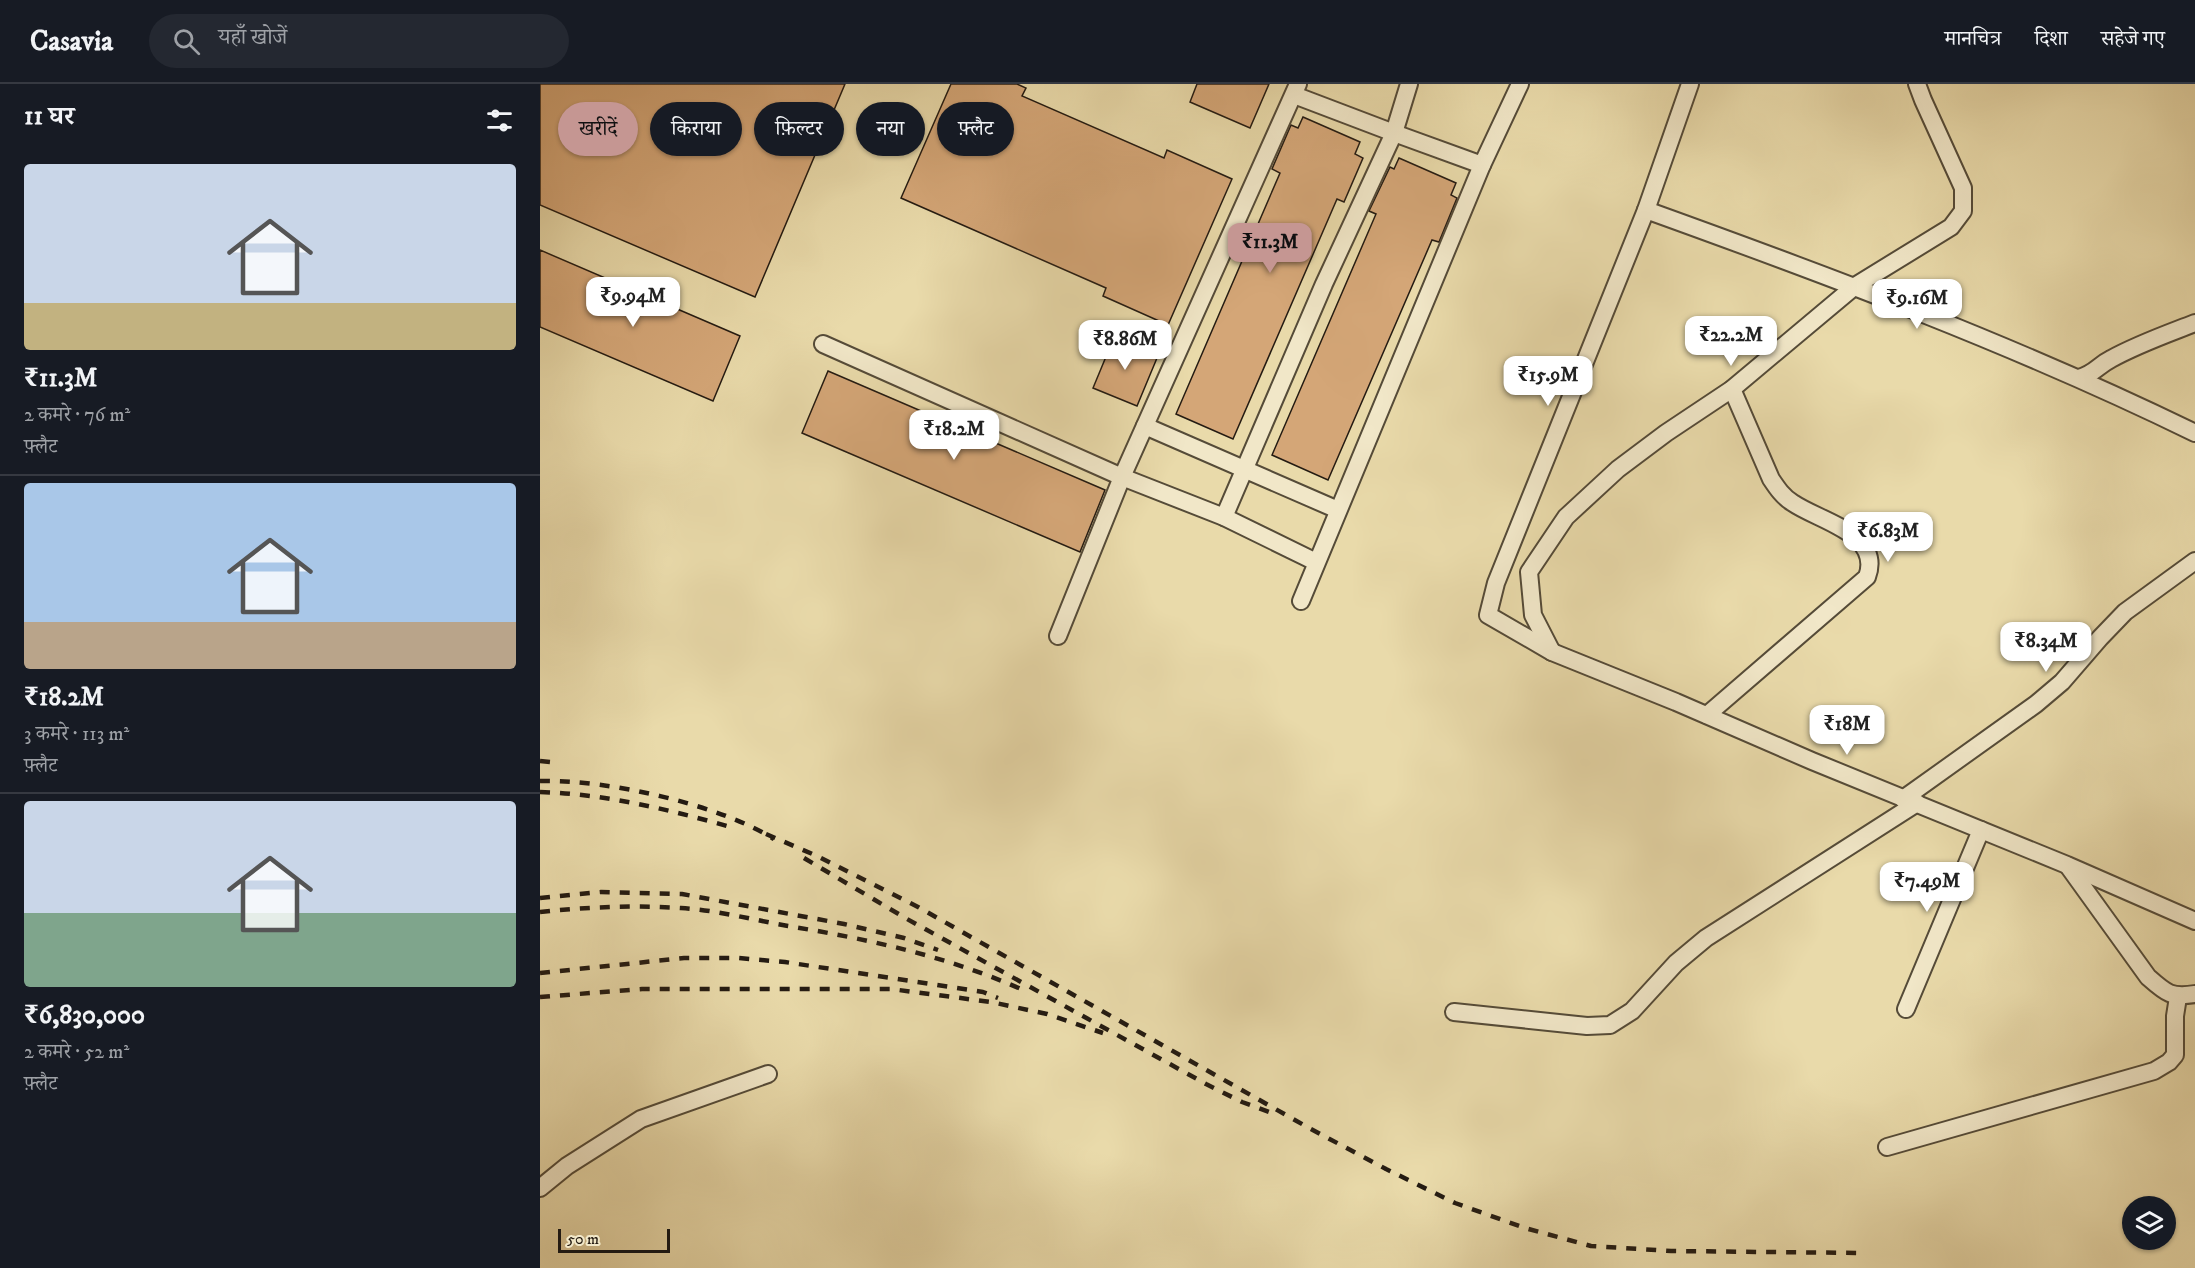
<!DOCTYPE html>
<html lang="hi">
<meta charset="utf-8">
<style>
body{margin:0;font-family:"IM FELL DW Pica","Noto Serif Devanagari",serif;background:#242831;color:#f1f3f6;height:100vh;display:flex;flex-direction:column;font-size:22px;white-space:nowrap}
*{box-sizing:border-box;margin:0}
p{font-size:20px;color:#9ea1a6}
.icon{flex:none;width:33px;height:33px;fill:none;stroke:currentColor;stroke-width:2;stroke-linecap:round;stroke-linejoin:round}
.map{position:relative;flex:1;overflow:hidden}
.drawer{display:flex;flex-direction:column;background:#171b24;width:540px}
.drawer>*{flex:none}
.top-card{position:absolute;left:18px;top:18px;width:570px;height:54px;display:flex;gap:12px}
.tools{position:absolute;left:1582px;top:1112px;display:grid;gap:12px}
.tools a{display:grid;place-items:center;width:54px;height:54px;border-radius:50%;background:#171b24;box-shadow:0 2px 4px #0004;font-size:30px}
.scale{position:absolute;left:18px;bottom:15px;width:112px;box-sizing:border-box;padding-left:6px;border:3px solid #241b12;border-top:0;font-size:16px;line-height:21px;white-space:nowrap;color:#241b12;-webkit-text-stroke:4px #f1e7c8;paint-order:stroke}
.price{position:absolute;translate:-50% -51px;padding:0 14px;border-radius:12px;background:#fff;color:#222;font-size:20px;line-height:39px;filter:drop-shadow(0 2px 3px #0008)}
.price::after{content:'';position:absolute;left:50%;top:36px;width:18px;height:14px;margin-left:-9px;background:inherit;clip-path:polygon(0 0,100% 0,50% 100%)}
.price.current{background:#c59692;color:#111}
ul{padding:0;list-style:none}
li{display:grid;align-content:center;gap:12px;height:318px;padding:0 24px}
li+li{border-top:2px solid #363941}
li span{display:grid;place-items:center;height:186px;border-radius:6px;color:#555}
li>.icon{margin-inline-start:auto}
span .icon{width:108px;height:108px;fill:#fffc;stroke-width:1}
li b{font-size:26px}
h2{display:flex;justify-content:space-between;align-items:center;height:72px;padding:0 24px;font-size:26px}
.tag{padding:0 21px;border-radius:27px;background:#171b24;box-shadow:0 2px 4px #0004;font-size:21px;line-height:54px}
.tag.current{background:#c59692;color:#111}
header{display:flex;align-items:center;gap:36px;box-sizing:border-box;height:84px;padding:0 30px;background:#171b24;border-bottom:2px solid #363941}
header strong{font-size:28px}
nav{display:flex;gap:33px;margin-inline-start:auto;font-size:21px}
.search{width:420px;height:54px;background:#242831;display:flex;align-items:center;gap:15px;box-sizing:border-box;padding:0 21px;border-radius:33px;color:#9ea1a6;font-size:22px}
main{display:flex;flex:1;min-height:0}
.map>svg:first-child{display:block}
.building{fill:#d4a677;stroke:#241b12;stroke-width:1.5}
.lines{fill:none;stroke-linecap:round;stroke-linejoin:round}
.minor-casing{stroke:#554b38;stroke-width:20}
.minor{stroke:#f1e7c8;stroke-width:16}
.rail{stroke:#241b12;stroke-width:4.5;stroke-dasharray:10 10;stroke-linecap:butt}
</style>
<header>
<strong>Casavia</strong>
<div class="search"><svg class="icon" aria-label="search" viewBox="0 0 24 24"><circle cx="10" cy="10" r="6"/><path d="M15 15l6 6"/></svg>यहाँ खोजें</div>
<nav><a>मानचित्र</a><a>दिशा</a><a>सहेजे गए</a></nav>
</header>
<main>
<section class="drawer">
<h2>11 घर<svg class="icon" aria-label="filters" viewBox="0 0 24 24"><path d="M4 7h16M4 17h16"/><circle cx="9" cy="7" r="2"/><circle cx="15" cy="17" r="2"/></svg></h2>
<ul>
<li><span style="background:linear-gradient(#c9d6e8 75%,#c2b280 0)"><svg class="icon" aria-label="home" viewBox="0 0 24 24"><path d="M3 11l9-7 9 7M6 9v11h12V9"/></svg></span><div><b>₹11.3M</b><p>2 कमरे · 76 m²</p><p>फ़्लैट</p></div></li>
<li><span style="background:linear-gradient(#a9c7e8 75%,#b9a48a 0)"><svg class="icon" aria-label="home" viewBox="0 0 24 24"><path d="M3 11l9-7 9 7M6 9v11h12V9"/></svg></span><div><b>₹18.2M</b><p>3 कमरे · 113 m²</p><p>फ़्लैट</p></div></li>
<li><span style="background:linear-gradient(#c9d6e8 60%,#7fa58c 0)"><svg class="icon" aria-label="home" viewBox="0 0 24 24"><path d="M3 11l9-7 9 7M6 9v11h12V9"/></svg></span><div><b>₹6,830,000</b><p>2 कमरे · 52 m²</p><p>फ़्लैट</p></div></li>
</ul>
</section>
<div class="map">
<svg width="1655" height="1184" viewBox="0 0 1655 1184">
<rect width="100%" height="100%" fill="#e9daaa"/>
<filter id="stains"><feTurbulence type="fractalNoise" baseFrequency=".00333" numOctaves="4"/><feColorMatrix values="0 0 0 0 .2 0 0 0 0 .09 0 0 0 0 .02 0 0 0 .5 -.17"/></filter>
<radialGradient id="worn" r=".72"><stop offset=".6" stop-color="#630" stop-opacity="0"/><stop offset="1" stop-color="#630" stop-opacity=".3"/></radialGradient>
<g class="building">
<polygon points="0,0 305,0 215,213 0,121"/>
<polygon points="411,0 477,0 486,4 482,12 624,74 627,66 692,95 628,241 563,212 566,204 361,114"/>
<polygon points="657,0 729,0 710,44 650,18"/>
<polygon points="763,33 820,58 815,70 823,74 804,118 797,115 693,355 636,330 740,89 732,85 751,41 758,44"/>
<polygon points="859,74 916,99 911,111 917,114 899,158 892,156 788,396 732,371 836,130 829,127 850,83 854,85"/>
<polygon points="0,166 200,252 173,317 0,243"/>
<polygon points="575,251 608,264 606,270 617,274 597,322 553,304"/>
<polygon points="288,287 565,406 540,468 262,349"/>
</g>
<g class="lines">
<g class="minor-casing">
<g id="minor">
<polyline points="1150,0 1106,126 956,499 948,531 1012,568 1136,618 1272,677 1527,781 1655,837"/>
<polyline points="754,11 854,49 942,81 980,0"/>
<path d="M1106,126c186,67 371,136 549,223"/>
<polyline points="283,260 582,393 684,433 776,478"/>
<path d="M1539,294c17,-5 18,-12 32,-19 27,-15 56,-25 84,-36"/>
<polyline points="605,342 798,426"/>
<polyline points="684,433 784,200 854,49 869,0"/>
<polyline points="761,517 942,81"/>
<polyline points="518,552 582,393 758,0"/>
<polyline points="1012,568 993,531 989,488 1026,433 1078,385 1126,349 1192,305 1315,202 1411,143 1423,127 1423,104 1383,16 1377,0"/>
<path d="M1167,631l160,-138c16,-43 -48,-56 -74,-74 -10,-6 -16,-15 -22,-24l-39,-90"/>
<polyline points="1363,715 1496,620 1522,598 1560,554 1585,528 1655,477"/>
<path d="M1528,782l80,111c18,16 23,21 47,17"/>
<polyline points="1366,925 1441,746"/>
<polyline points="914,928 1047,942 1070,941 1092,927 1136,879 1166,854 1377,719"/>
<polyline points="1347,1063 1614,987 1629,978 1635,971 1635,932 1638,913"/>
<polyline points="0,1104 27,1082 101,1035 228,990"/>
</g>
</g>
<use href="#minor" class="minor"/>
<g class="rail">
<polyline points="0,677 11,678"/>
<path d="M0,697c65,-2 178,23 234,58"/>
<path d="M0,708c66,2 131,18 194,36"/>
<polyline points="226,750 277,772 378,823 769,1044 846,1085 915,1119 985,1144 1051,1162 1131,1167 1324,1169"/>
<polyline points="264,774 367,835 666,1000 702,1018 729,1028"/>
<polyline points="0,814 61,808 142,810 304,840 364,854 398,866"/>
<path d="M0,828c47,-5 93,-7 141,-4 35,2 73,12 107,18 80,13 158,30 233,63"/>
<polyline points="0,889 144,874 198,874 245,878 443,908 458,914"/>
<polyline points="0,913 102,905 351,905 451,918 507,930 563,949"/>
</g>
</g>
<rect width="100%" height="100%" filter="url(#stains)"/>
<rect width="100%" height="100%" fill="url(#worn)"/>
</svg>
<div class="tools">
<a><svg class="icon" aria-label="layers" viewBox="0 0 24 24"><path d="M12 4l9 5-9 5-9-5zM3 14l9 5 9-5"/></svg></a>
</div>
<div class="scale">50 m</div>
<b class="price current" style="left:730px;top:190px">₹11.3M</b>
<b class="price" style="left:93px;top:244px">₹9.94M</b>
<b class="price" style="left:1377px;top:246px">₹9.16M</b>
<b class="price" style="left:1191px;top:283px">₹22.2M</b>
<b class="price" style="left:585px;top:287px">₹8.86M</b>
<b class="price" style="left:1008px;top:323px">₹15.9M</b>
<b class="price" style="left:414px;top:377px">₹18.2M</b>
<b class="price" style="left:1348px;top:479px">₹6.83M</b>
<b class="price" style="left:1506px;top:589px">₹8.34M</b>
<b class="price" style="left:1307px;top:672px">₹18M</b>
<b class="price" style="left:1387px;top:829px">₹7.49M</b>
<div class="top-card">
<a class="tag current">खरीदें</a>
<a class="tag">किराया</a>
<a class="tag">फ़िल्टर</a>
<a class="tag">नया</a>
<a class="tag">फ़्लैट</a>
</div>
</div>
</main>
